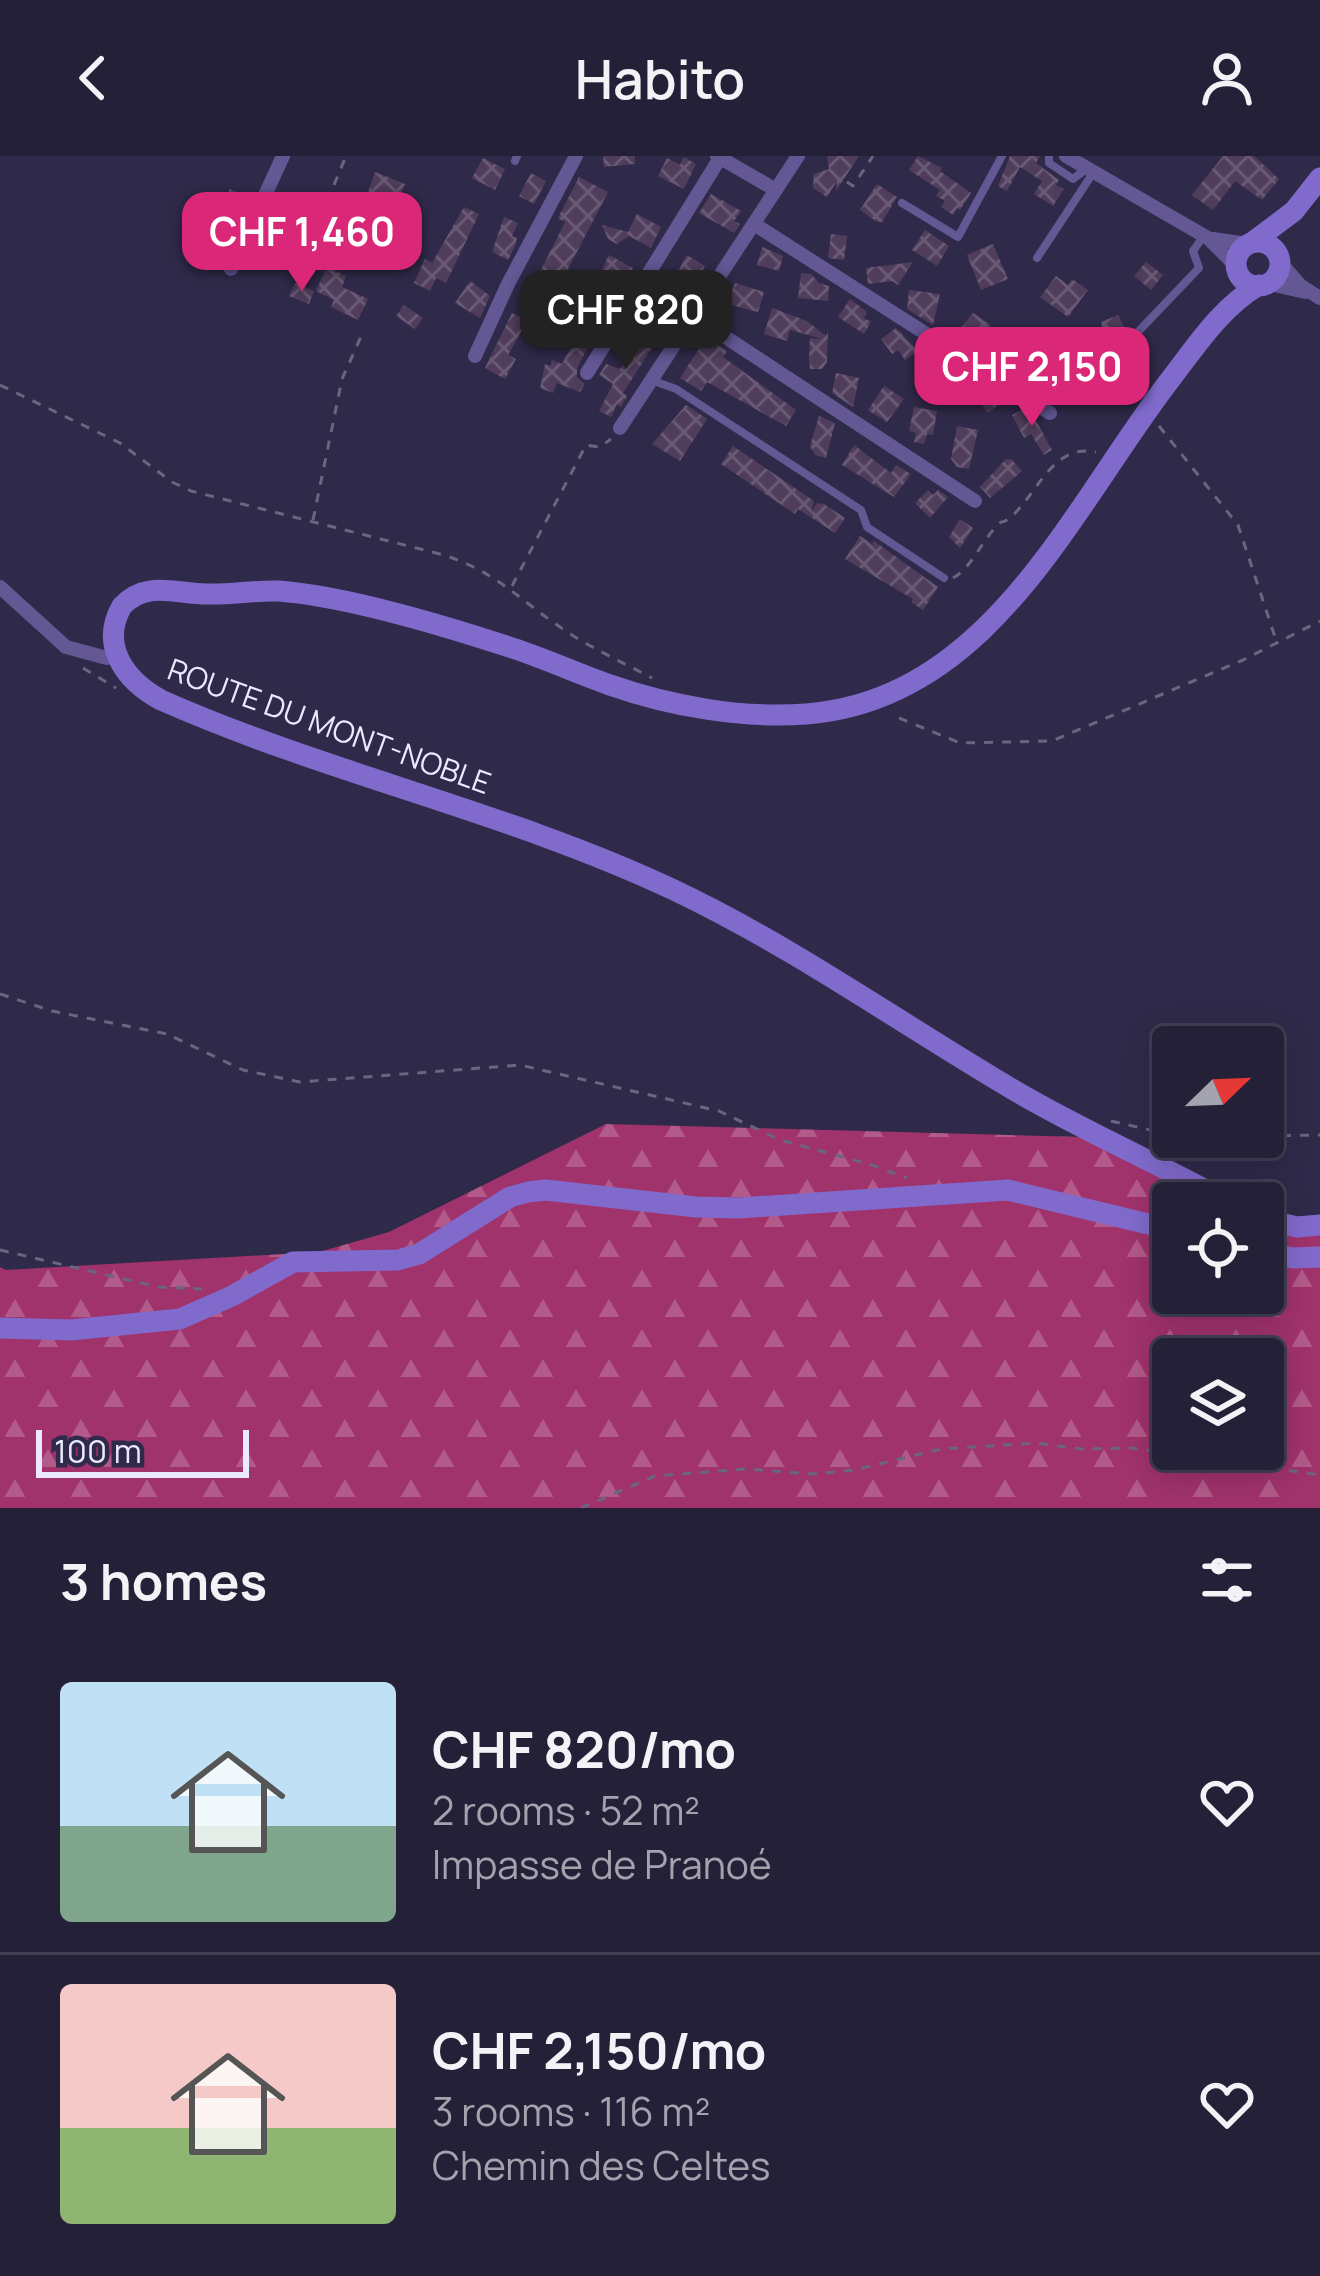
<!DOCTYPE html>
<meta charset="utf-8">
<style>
body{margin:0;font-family:Manrope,sans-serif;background:#2c2840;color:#f1f3f6;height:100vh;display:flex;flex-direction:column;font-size:45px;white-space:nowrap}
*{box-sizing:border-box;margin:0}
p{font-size:39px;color:#a3a3ae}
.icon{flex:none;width:66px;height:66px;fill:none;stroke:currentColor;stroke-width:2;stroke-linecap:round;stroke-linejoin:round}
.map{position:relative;height:1352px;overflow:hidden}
.sheet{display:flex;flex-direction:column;background:#242038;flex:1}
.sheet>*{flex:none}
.needle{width:78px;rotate:67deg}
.fabs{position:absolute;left:1152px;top:870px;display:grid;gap:24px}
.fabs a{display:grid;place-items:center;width:132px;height:132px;border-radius:12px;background:#242038;box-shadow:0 6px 30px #0003,0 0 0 3px #413e53;font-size:60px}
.scale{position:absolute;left:36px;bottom:30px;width:213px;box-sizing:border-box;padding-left:12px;border:6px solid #ece9fe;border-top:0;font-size:33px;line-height:42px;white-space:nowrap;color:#ece9fe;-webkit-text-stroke:9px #302a4a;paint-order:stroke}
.price{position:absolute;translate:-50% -102px;padding:0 27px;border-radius:24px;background:#db2777;color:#fff;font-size:39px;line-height:78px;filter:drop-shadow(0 3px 6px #0008)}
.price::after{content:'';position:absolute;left:50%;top:72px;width:36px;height:27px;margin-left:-18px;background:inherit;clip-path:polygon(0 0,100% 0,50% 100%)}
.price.active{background:#222;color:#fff}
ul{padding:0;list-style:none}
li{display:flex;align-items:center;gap:36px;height:300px;padding:0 60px}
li+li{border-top:3px solid #413e53}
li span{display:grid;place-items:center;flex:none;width:336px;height:240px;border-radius:12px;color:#555}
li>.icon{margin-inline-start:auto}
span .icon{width:144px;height:144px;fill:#fffc;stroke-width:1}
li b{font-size:51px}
h2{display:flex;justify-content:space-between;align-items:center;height:144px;padding:0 60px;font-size:51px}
header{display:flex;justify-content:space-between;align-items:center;height:156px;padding:0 60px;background:#242038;font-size:54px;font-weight:600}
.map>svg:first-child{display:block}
.forest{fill:url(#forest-firs);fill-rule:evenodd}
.building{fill:url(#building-cross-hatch)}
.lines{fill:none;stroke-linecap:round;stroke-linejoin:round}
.path{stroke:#6a6582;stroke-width:3;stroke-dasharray:9 9;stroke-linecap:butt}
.lane{stroke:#635794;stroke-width:8}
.street{stroke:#635794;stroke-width:14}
.secondary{stroke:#806acc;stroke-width:21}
.labels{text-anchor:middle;stroke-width:12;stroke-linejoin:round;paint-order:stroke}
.street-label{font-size:30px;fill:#ece9fe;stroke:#302a4a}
</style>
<header><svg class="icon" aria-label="back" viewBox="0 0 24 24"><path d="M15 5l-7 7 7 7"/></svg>Habito<svg class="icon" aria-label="person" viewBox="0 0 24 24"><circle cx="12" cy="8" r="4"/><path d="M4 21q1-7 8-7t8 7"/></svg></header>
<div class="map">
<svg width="1320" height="1352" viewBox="0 0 1320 1352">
<defs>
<pattern id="forest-firs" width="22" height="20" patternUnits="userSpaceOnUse" patternTransform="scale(3)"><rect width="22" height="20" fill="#a0326c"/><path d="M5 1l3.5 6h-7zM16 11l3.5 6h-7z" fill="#b25a89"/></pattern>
<pattern id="building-cross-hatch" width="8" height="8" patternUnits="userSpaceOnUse" patternTransform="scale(3)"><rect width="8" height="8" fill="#503d5c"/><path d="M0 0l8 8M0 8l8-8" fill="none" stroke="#695974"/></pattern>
</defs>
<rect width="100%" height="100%" fill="#302a4a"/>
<path class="forest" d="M606,968l476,13 127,66h-36v90h90v-62l8,4 49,-3v276h-1320v-241l6,3 313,-18 70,-20zM1173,1203h90v90h-90z"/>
<g class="building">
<polygon points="603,0 635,0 635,8 604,11"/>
<polygon points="827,0 859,0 836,35 837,25 827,41 813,32 814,18 829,13"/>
<polygon points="918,0 942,12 940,15 971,37 960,54 957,52 953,59 941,51 945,45 936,40 940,34 909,14"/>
<polygon points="1010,0 1040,0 1036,7 1059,24 1056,29 1064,33 1053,50 1034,38 1042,25 1020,11 1007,35 998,30"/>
<polygon points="1223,0 1254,0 1279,23 1262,44 1235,25 1213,54 1192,39"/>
<polygon points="684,1 696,8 684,33 658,20 667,2 680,9"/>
<polygon points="483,2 505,13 495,34 472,22"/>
<polygon points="375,16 405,28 395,53 366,42"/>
<polygon points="531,17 546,25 534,48 519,40"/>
<polygon points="579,21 608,36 554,140 533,130 565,66 558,62"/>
<polygon points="877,28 897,41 882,66 877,66 860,54"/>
<polygon points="230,33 251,42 224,101 201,91"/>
<polygon points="711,38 741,55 734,65 740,68 734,77 699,57"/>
<polygon points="306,44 322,51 323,68 313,96 294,89 288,103 259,93 271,68 289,76"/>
<polygon points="464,51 479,58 446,127 436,122 430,135 414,127 425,103 432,107"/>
<polygon points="637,58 661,71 651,92 629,80 617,88 608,83 602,69 628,76"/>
<polygon points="504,61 518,67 512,80 517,82 515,90 508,104 492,96"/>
<polygon points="925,74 949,90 937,110 912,94"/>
<polygon points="831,78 847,80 844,104 828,102"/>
<polygon points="993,88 1008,123 981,134 967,99"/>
<polygon points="762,91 783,100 779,115 757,109"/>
<polygon points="609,99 633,112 615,150 607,163 603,161 577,212 577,221 585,228 580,236 557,227 553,237 540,232 545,208 550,210 552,204 562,208 577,179 571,176"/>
<polygon points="687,99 705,110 690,135 674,123"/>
<polygon points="913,106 898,129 892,125 868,128 866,112"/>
<polygon points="1146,106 1163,119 1151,134 1134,120"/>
<polygon points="327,111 346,120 342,131 368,143 358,164 331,151 334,144 316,135"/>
<polygon points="801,117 811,118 819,127 829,130 828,145 798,142"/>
<polygon points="1056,120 1068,129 1072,123 1088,134 1068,161 1040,141"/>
<polygon points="470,125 490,140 480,162 455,147"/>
<polygon points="295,127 314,135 309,148 289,140"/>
<polygon points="735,127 764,136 758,156 727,148"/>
<polygon points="909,134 940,138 933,169 907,153"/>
<polygon points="850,143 867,156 864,162 871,166 864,178 838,161"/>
<polygon points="404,149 423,162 415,173 396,160"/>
<polygon points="772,152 807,165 826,180 828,176 827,206 822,213 810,213 809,203 810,182 823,183 790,174 787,185 764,178"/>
<polygon points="512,157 527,165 508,199 516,203 505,223 485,212"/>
<polygon points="973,157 991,169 973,194 958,185 964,181 960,178 963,169"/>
<polygon points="1118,159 1130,183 1144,194 1134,206 1106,186 1101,166"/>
<polygon points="647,171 660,179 623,237 627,240 621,251 617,248 611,261 599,255 613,228 599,219 606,208 620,213"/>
<polygon points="896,172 918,195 905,204 898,194 892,198 881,183"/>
<polygon points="706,182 727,195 723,201 796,254 786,270 707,226 701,235 680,222"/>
<polygon points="940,200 958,211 941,225 929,210"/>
<polygon points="836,217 859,222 853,251 832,237"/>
<polygon points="1061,219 1077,241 1067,249 1060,241 1054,246 1035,224 1054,224"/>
<polygon points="979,225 992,233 1001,247 988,257 970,233"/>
<polygon points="884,230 904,243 887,266 868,254"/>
<polygon points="686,249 707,263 680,305 652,288"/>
<polygon points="914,251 937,255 933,279 927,278 924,288 914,286 916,277 909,275"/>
<polygon points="1023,253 1033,259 1052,294 1044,299 1031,278 1024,282 1012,259"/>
<polygon points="819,260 835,267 826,302 815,299 810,290"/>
<polygon points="957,270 978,274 969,313 957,311 951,303"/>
<polygon points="854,289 891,317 896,309 911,318 894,341 842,309"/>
<polygon points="733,290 814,345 811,357 817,347 824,348 845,362 835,377 798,353 795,358 721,308"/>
<polygon points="1006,303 1011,303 1022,315 990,342 980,331"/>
<polygon points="928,334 933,339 938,334 948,341 930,362 915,347"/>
<polygon points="960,363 973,372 960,392 949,381"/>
<polygon points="860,380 872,388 874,385 938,431 923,454 911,446 913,443 845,403"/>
</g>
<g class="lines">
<g class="path">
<polyline points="847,26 853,30 873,0"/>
<polyline points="334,29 346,0"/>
<path d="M0,229l120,58 52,39 19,9 249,63c56,16 82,49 129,79 26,17 55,30 83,45"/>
<polyline points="1159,270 1238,369 1276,484"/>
<polyline points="313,364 342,223 364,174"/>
<path d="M953,422c19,-11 27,-34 42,-50 11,-12 3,-1 16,-11 27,-24 42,-74 85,-65"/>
<polyline points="512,430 586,289 600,291 611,283"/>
<polyline points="83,512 116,532"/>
<polyline points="899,562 960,587 1052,585 1243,504 1320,465"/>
<polyline points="0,838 52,855 167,878 243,914 300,926 520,909 719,955 780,984 869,1008 907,1022"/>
<polyline points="1111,965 1173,979"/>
<polyline points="1192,981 1320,979"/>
<polyline points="0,1094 158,1131 202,1133"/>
<polyline points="581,1352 655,1320 746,1313 814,1318 854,1314 941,1293 1036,1287 1082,1293 1132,1292 1320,1319"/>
</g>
<g class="lane">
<polyline points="1049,0 1049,7 1073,23 1086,13"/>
<polyline points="515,5 517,0"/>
<polyline points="902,47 958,81 1002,0"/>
<polyline points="1037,102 1093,17"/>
<polyline points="1136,178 1199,112 1193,95 1203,81"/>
<polyline points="654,225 676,233 861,354 867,371 944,422"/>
</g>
<g class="street">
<polyline points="717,0 776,34"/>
<polyline points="1066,0 1208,82 1236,110"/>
<polyline points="754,68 1050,257"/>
<polyline points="1213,83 1247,88"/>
<polyline points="1279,105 1301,130 1320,142"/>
<polyline points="231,113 283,0"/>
<polyline points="1267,127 1305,136"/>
<polyline points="695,161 975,345"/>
<polyline points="475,200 508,128 576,0"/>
<polyline points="587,217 720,2"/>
<polyline points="620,272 798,0"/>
<polyline points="0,431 66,491 107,502"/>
</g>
<g class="secondary">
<polyline points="1253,86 1294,55 1320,22"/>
<circle cx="1258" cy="108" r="22"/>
<path d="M1230,1047c-72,-40 -147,-72 -218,-114 -112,-66 -220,-143 -338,-199 -165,-78 -346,-116 -513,-190 -35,-19 -62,-54 -39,-94 25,-26 53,-12 85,-12 24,1 48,-4 72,-3 64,5 159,33 221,53 37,11 73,28 110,41 60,21 133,34 196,29 186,-14 267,-210 367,-338 26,-34 49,-69 86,-91"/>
<polyline points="1263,1063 1297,1071 1320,1069"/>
<polyline points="1263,1096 1293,1102 1320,1101"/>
<polyline points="0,1172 71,1174 180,1163 232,1140 293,1106 398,1104 419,1098 510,1041 528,1036 546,1034 696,1051 738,1052 1008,1034 1173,1074"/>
</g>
</g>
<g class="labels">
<g class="street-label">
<text transform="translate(329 571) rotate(20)" y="10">ROUTE DU MONT-NOBLE</text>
</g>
</g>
</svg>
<div class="fabs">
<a><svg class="needle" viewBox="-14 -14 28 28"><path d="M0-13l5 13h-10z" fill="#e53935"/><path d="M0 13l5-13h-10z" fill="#a3a3ae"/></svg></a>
<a><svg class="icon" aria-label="locate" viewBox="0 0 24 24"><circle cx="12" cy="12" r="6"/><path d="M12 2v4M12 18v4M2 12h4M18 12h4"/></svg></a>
<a><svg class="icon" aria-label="layers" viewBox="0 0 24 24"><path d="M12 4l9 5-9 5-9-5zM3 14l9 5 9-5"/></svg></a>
</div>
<div class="scale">100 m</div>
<b class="price" style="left:302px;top:138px">CHF 1,460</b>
<b class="price active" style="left:626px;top:216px">CHF 820</b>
<b class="price" style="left:1032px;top:273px">CHF 2,150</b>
</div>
<section class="sheet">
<h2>3 homes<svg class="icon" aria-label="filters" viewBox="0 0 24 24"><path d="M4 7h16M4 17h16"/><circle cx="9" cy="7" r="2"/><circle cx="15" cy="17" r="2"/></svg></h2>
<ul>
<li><span style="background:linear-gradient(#bfe0f5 60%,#7fa58c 0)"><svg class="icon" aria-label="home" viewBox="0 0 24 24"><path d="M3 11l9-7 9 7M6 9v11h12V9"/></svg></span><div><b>CHF 820/mo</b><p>2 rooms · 52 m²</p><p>Impasse de Pranoé</p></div><svg class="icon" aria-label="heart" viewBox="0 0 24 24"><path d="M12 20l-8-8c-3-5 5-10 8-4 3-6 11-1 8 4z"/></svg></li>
<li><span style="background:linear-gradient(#f6c9c9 60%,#8fb573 0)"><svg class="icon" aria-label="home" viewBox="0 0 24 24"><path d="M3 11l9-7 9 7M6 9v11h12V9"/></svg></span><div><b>CHF 2,150/mo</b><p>3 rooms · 116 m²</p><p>Chemin des Celtes</p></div><svg class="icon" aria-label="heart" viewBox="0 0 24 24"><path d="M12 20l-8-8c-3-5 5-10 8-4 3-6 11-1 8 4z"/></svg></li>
</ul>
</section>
